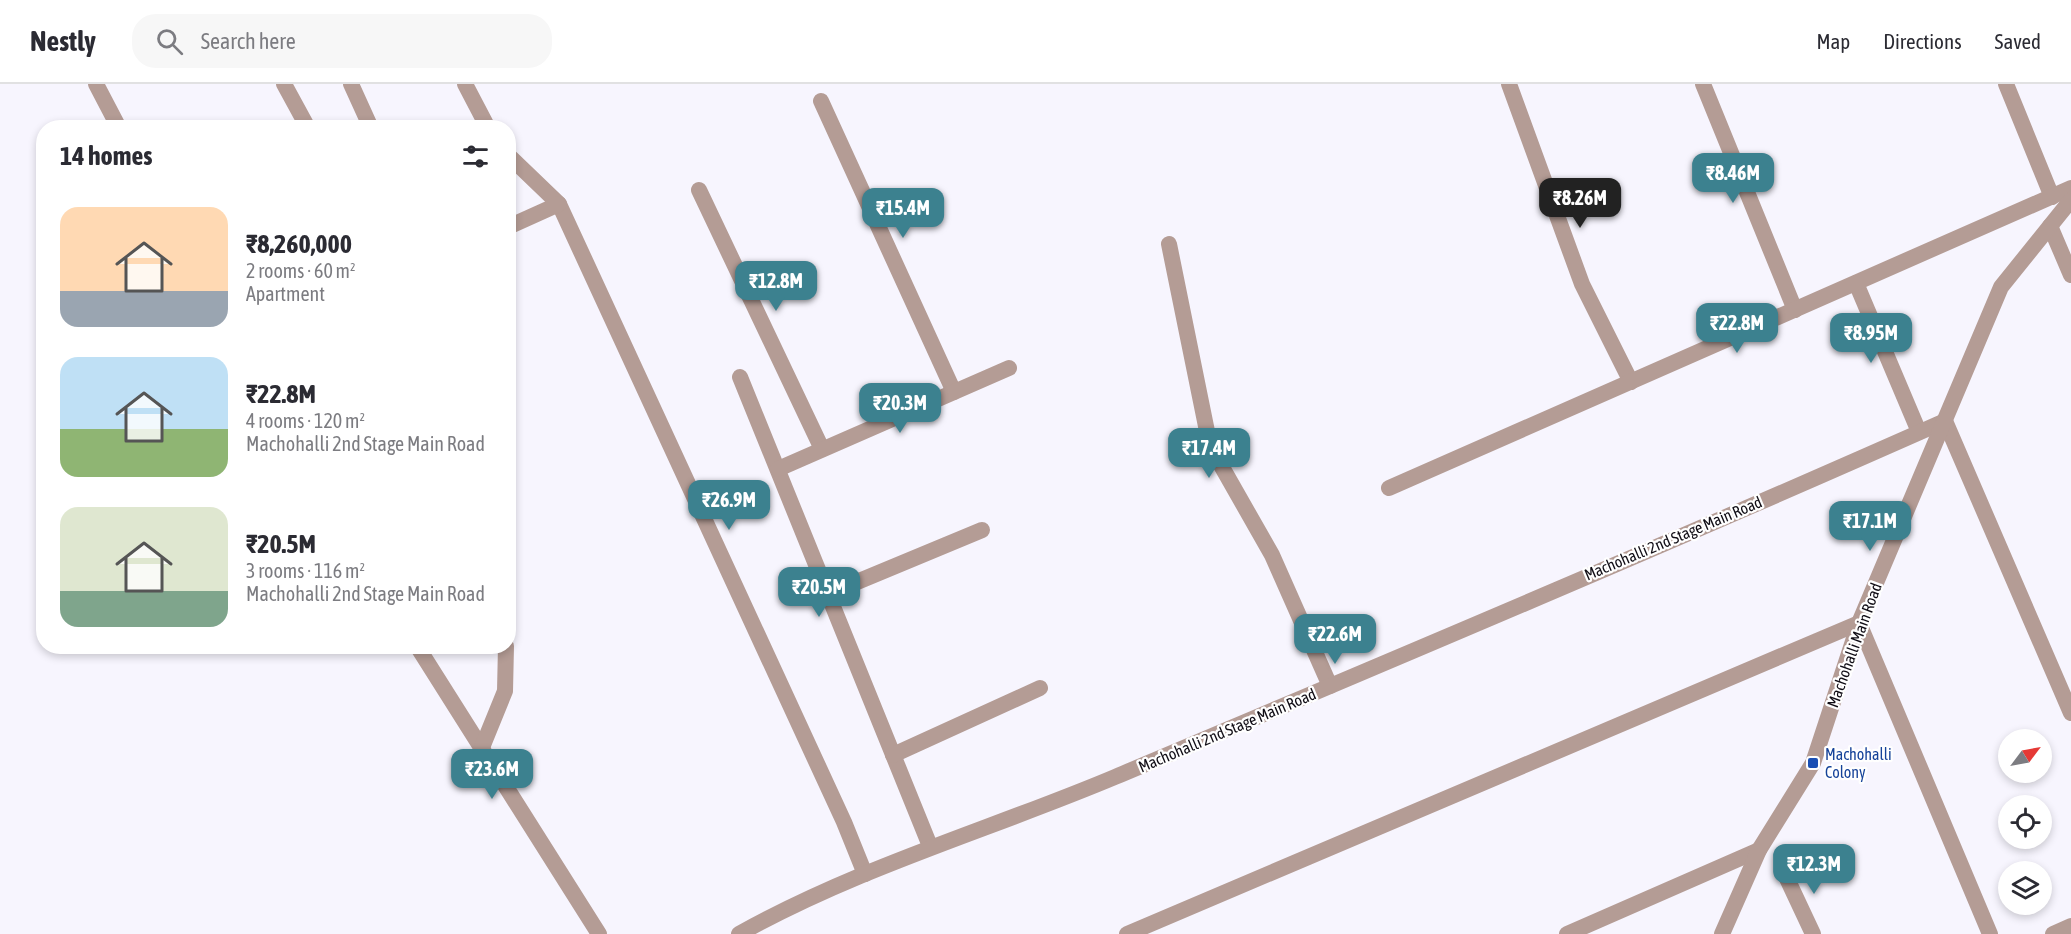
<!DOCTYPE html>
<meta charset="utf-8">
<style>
body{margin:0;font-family:"Asap Condensed",sans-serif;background:#f7f7f7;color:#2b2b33;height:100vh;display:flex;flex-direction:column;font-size:22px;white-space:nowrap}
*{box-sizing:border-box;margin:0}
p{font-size:20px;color:#7c7c81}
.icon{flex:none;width:33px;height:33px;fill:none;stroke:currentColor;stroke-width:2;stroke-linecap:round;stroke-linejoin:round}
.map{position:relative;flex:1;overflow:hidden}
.panel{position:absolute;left:36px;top:36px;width:480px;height:534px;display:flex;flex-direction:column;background:#fff;border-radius:24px;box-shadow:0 3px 9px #0003}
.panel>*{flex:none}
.needle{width:39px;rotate:58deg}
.tools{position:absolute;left:1998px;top:645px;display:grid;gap:12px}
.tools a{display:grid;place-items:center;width:54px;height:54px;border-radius:50%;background:#fff;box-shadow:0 3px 9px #0003;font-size:30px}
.price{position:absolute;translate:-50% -51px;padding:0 14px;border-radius:12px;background:#3c818f;color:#fff;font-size:20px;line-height:39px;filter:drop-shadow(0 2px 3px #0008)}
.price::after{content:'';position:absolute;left:50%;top:36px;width:18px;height:14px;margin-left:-9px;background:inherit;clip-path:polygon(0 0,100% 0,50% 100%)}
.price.selected{background:#222;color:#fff}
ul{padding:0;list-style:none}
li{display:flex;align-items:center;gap:18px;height:150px;padding:0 24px}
li span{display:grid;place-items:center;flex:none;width:168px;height:120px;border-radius:18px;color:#555}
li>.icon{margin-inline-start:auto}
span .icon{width:72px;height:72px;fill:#fffc;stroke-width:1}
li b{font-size:26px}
h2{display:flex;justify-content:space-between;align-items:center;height:72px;padding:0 24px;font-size:26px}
header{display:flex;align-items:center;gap:36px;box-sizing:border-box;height:84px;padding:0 30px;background:#fff;border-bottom:2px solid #e1e1e2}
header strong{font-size:28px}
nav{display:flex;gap:33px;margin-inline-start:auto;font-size:21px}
.search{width:420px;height:54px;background:#f7f7f7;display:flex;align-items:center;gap:15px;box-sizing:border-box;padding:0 21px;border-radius:24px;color:#7c7c81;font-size:22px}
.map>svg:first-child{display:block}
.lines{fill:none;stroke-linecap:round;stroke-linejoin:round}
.minor{stroke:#b49c95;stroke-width:16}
.tertiary{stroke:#b49c95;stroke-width:16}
.transit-dot{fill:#1a4fb4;stroke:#fff;stroke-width:2}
.labels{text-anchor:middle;stroke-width:4.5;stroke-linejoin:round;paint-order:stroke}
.street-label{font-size:16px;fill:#100d15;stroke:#fff}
.transit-label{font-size:16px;fill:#164399;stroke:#fff;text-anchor:start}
</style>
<header>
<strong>Nestly</strong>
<div class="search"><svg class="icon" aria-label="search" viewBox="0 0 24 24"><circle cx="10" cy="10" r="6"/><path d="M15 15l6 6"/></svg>Search here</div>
<nav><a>Map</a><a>Directions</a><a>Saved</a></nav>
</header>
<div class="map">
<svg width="2071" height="850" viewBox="0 0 2071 850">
<rect width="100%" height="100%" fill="#f7f5fe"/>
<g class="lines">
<g class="minor">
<polyline points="96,0 119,44"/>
<polyline points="284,0 308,44"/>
<polyline points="351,0 371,44"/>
<polyline points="465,0 488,44"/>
<polyline points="1509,0 1582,200 1631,298"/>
<polyline points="1703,0 1795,226"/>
<polyline points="2006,0 2052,113"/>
<polyline points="821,17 954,308"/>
<polyline points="508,71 559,120 844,738 865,790"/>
<polyline points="699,106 822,365"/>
<polyline points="2050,142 2071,191"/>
<polyline points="508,143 559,120"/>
<polyline points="1169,160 1210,362 1272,471 1330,602"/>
<polyline points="1856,199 1919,348"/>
<polyline points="740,293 930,762"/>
<polyline points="778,385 1009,284"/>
<polyline points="1389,404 2071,104"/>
<polyline points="828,510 982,446"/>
<polyline points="417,562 599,850"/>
<polyline points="481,666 505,607 506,562"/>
<polyline points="893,671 1040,604"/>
<polyline points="1783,786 1813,850"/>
<path d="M739,850c120,-67 250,-104 376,-157 277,-117 555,-234 830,-356l126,292"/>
<polyline points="1127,850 1859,539 1990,850"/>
<polyline points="1567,850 1759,766"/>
<polyline points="2053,850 2071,842"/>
</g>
<polyline class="tertiary" points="1722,850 1759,766 1813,679 1859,539 2001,203 2071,116"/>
</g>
<rect class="transit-dot" x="1807" y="673" width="12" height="12" rx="3"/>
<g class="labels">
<g class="street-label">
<text transform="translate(1673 454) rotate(-23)" y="6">Machohalli 2nd Stage Main Road</text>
<text transform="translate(1854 561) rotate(-70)" y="6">Machohalli Main Road</text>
<text transform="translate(1227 646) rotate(-23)" y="6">Machohalli 2nd Stage Main Road</text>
</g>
<g class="transit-label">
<text x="1825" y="676">Machohalli<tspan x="1825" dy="18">Colony</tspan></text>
</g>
</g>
</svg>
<div class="tools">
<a><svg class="needle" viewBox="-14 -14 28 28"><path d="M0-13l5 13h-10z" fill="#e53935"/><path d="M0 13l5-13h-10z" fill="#7c7c81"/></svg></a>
<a><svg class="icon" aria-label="locate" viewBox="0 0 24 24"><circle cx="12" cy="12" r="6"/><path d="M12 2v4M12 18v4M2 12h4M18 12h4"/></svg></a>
<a><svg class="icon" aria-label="layers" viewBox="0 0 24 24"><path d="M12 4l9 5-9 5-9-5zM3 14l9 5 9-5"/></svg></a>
</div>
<b class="price" style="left:1733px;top:120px">₹8.46M</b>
<b class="price selected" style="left:1580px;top:145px">₹8.26M</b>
<b class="price" style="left:903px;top:155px">₹15.4M</b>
<b class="price" style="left:776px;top:228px">₹12.8M</b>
<b class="price" style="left:1737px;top:270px">₹22.8M</b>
<b class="price" style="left:1871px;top:280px">₹8.95M</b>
<b class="price" style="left:900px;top:350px">₹20.3M</b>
<b class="price" style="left:1209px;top:395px">₹17.4M</b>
<b class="price" style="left:729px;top:447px">₹26.9M</b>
<b class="price" style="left:1870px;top:468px">₹17.1M</b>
<b class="price" style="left:819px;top:534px">₹20.5M</b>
<b class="price" style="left:1335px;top:581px">₹22.6M</b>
<b class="price" style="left:492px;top:716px">₹23.6M</b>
<b class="price" style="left:1814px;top:811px">₹12.3M</b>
<section class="panel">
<h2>14 homes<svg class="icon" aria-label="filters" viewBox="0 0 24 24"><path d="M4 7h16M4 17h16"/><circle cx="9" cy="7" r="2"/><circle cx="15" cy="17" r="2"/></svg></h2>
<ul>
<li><span style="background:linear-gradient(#ffd9b3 70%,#9aa5b1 0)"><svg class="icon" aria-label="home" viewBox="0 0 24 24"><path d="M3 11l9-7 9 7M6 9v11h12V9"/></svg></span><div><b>₹8,260,000</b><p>2 rooms · 60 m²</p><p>Apartment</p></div></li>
<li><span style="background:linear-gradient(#bfe0f5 60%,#8fb573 0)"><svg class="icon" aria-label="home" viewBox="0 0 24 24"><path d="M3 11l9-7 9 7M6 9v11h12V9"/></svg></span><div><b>₹22.8M</b><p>4 rooms · 120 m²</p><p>Machohalli 2nd Stage Main Road</p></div></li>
<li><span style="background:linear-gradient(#dfe7d0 70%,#7fa58c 0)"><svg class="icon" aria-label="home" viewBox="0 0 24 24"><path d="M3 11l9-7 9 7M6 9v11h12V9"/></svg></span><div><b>₹20.5M</b><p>3 rooms · 116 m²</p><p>Machohalli 2nd Stage Main Road</p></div></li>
</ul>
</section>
</div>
